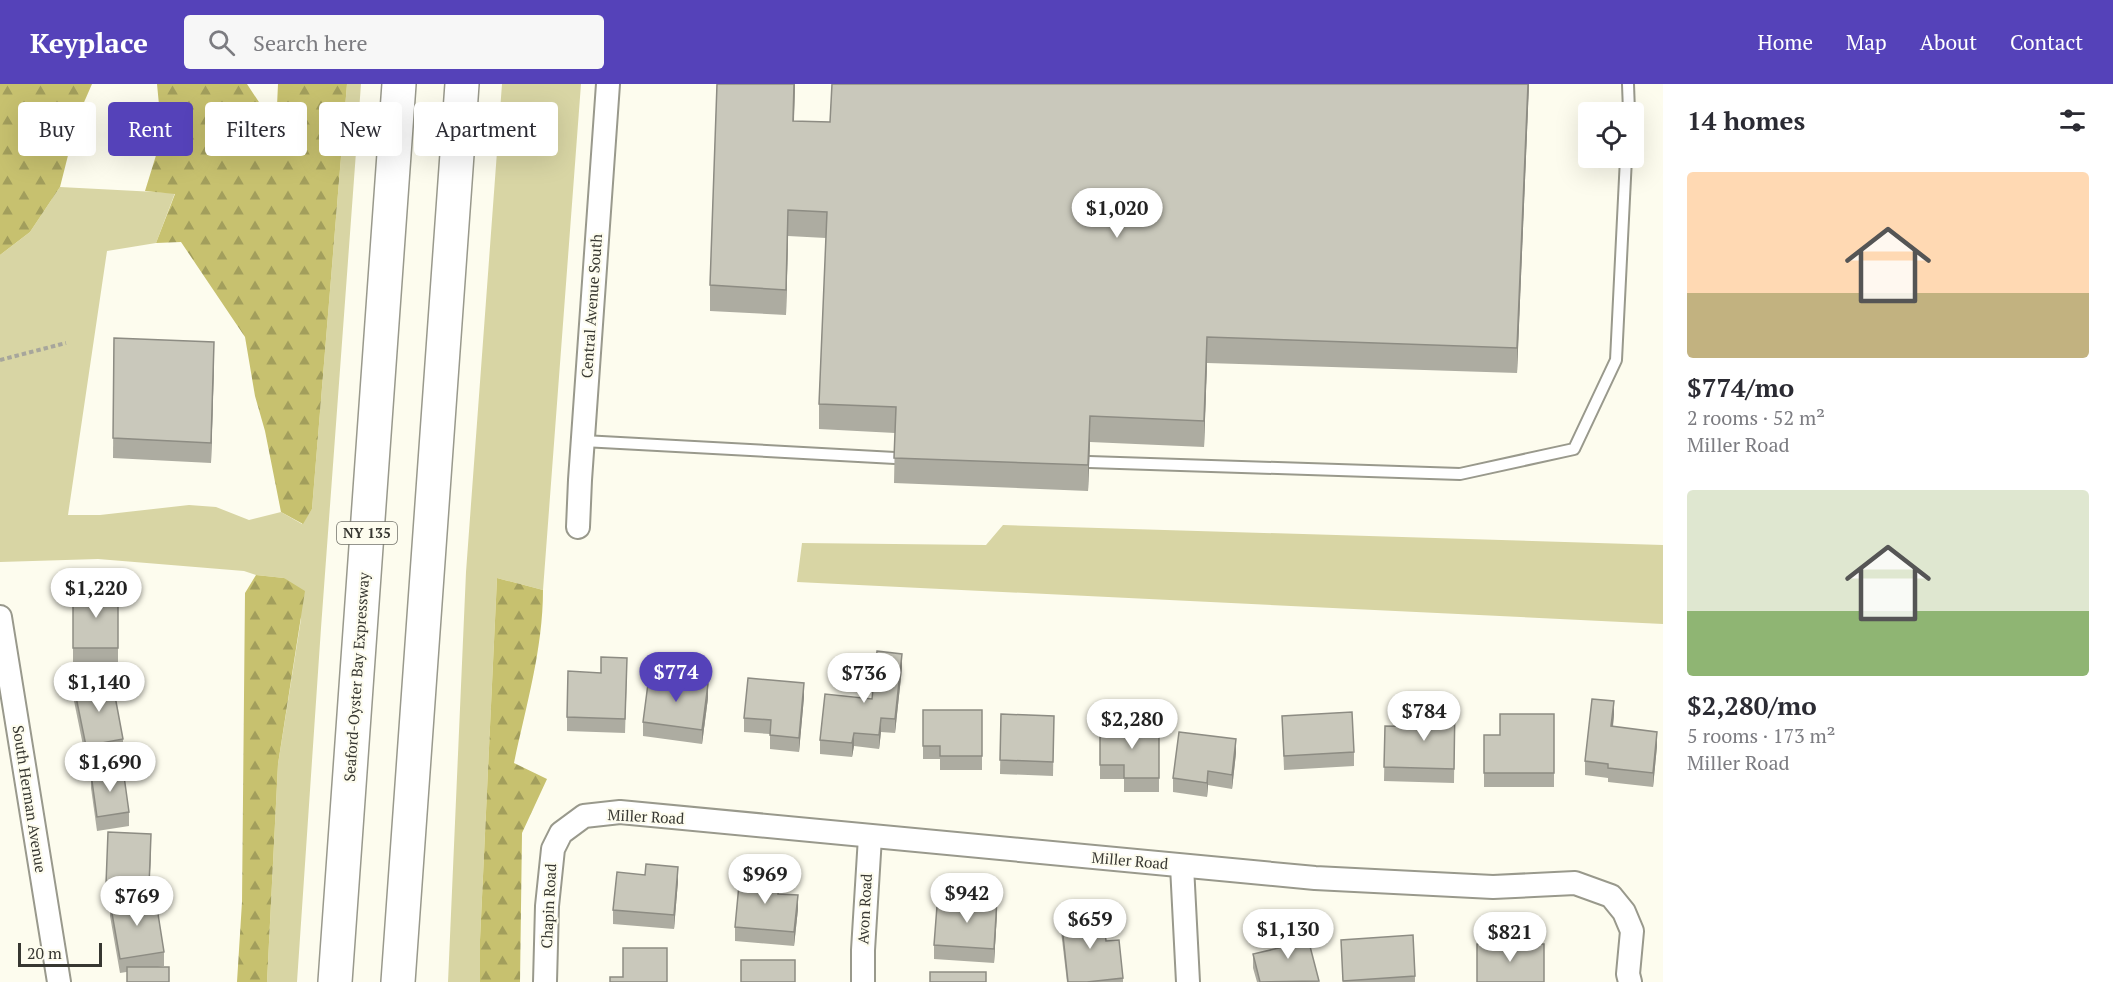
<!DOCTYPE html>
<meta charset="utf-8">
<style>
body{margin:0;font-family:"PT Serif",serif;background:#f7f7f7;color:#2b2b33;height:100vh;display:flex;flex-direction:column;font-size:22px;white-space:nowrap}
*{box-sizing:border-box;margin:0}
p{font-size:20px;color:#7c7c81}
.icon{flex:none;width:33px;height:33px;fill:none;stroke:currentColor;stroke-width:2;stroke-linecap:round;stroke-linejoin:round}
.map{position:relative;flex:1;overflow:hidden}
.drawer{display:flex;flex-direction:column;background:#fff;width:450px}
.drawer>*{flex:none}
.banner{position:absolute;left:18px;top:18px;width:570px;height:54px;display:flex;gap:12px}
.buttons{position:absolute;left:1578px;top:18px;display:grid;gap:12px}
.buttons a{display:grid;place-items:center;width:66px;height:66px;border-radius:6px;background:#fff;box-shadow:0 6px 24px #0002;font-size:30px}
.scale{position:absolute;left:18px;bottom:15px;width:84px;box-sizing:border-box;padding-left:6px;border:3px solid #373731;border-top:0;font-size:16px;line-height:21px;white-space:nowrap;color:#373731;-webkit-text-stroke:4px #fdfcee;paint-order:stroke}
.price{position:absolute;translate:-50% -51px;padding:0 14px;border-radius:21px;background:#fff;color:#222;font-size:20px;line-height:39px;filter:drop-shadow(0 2px 3px #0008)}
.price::after{content:'';position:absolute;left:50%;top:36px;width:18px;height:14px;margin-left:-9px;background:inherit;clip-path:polygon(0 0,100% 0,50% 100%)}
.price.active{background:#5542b9;color:#fff}
ul{padding:0;list-style:none}
li{display:grid;align-content:center;gap:12px;height:318px;padding:0 24px}
li span{display:grid;place-items:center;height:186px;border-radius:6px;color:#555}
li>.icon{margin-inline-start:auto}
span .icon{width:108px;height:108px;fill:#fffc;stroke-width:1}
li b{font-size:26px}
h2{display:flex;justify-content:space-between;align-items:center;height:72px;padding:0 24px;font-size:26px}
.tag{padding:0 21px;border-radius:6px;background:#fff;box-shadow:0 6px 24px #0002;font-size:21px;line-height:54px}
.tag.active{background:#5542b9;color:#fff}
header{display:flex;align-items:center;gap:36px;box-sizing:border-box;height:84px;padding:0 30px;background:#5542b9;color:#fff}
header strong{font-size:28px}
nav{display:flex;gap:33px;margin-inline-start:auto;font-size:21px}
.search{width:420px;height:54px;background:#f7f7f7;display:flex;align-items:center;gap:15px;box-sizing:border-box;padding:0 21px;border-radius:6px;color:#7c7c81;font-size:22px}
main{display:flex;flex:1;min-height:0}
.map>svg:first-child{display:block}
.green{fill:#d8d5a4}
.forest{fill:url(#forest-firs)}
.lines{fill:none;stroke-linecap:round;stroke-linejoin:round}
.service-casing{stroke:#99998c;stroke-width:14}
.minor-casing{stroke:#99998c;stroke-width:26}
.motorway-casing{stroke:#99998c;stroke-width:36}
.path{stroke:#a7a69c;stroke-width:4;stroke-dasharray:4.5 3;stroke-linecap:butt}
.service{stroke:#fff;stroke-width:10}
.minor{stroke:#fff;stroke-width:22}
.motorway{stroke:#fff;stroke-width:33}
.wall{fill:#adaca1}
.shaded-wall{fill:#8d8c83}
.building{fill:#c9c8bb;stroke:#8d8c83;stroke-width:1.5}
.labels{text-anchor:middle;stroke-width:4.5;stroke-linejoin:round;paint-order:stroke}
.shield{fill:#fdfcee;stroke:#72726a;stroke-width:1.5}
.shield-label{font-size:14px;font-weight:bold;fill:#373731}
.street-label{font-size:15px;fill:#373731;stroke:#fdfcee}
</style>
<header>
<strong>Keyplace</strong>
<div class="search"><svg class="icon" aria-label="search" viewBox="0 0 24 24"><circle cx="10" cy="10" r="6"/><path d="M15 15l6 6"/></svg>Search here</div>
<nav><a>Home</a><a>Map</a><a>About</a><a>Contact</a></nav>
</header>
<main>
<div class="map">
<svg width="1663" height="898" viewBox="0 0 1663 898">
<defs>
<pattern id="forest-firs" width="22" height="20" patternUnits="userSpaceOnUse" patternTransform="scale(1.5)"><rect width="22" height="20" fill="#c7c16f"/><path d="M5 1l3.5 6h-7zM16 11l3.5 6h-7z" fill="#a29e5c"/></pattern>
</defs>
<rect width="100%" height="100%" fill="#fdfcee"/>
<g class="green">
<polygon points="347,0 361,0 321,544 297,898 267,898 278,680 301,535 284,494 256,491 244,487 98,475 0,478 0,171 30,148 60,103 175,109 156,159 107,167 68,431 100,431 189,421 216,423 249,436 281,428 302,440 312,425"/>
<polygon points="502,0 581,0 543,506 497,494 480,856 480,898 448,898 466,488"/>
<polygon points="1003,441 1663,461 1663,540 797,498 802,459 986,461"/>
</g>
<g class="forest">
<polygon points="0,0 92,0 78,32 60,103 30,148 0,171"/>
<polygon points="157,0 247,0 276,44 278,0 347,0 312,425 303,440 281,428 265,347 255,312 245,253 181,158 156,159 175,110 145,107 162,52"/>
<polygon points="256,491 284,494 305,507 278,680 267,898 237,898 242,818 245,509"/>
<path d="M497,494l46,12c0,59 -17,116 -29,173l33,16 -25,54 -2,149h-40v-42z"/>
</g>
<g class="lines">
<g class="service-casing">
<g id="service">
<polyline points="1628,0 1629,28"/>
<polyline points="583,357 895,374"/>
<polyline points="1089,378 1460,390 1574,365 1616,276 1626,74"/>
</g>
</g>
<g class="minor-casing">
<g id="minor">
<polyline points="578,443 580,396 608,0"/>
<polyline points="0,533 59,898"/>
<polyline points="1182,782 1188,898"/>
<polyline points="545,898 547,822 553,765 561,749 584,732 620,728 1315,794 1493,803 1575,799 1611,812 1624,828 1632,847 1628,890 1630,898"/>
<polyline points="863,898 863,866 870,753"/>
</g>
</g>
<g class="motorway-casing">
<g id="motorway">
<polyline points="335,898 399,0"/>
<polyline points="398,898 462,0"/>
</g>
</g>
<polyline class="path" points="0,276 66,259"/>
<use href="#service" class="service"/>
<use href="#minor" class="minor"/>
<use href="#motorway" class="motorway"/>
</g>
<g class="wall">
<polygon points="717,0 795,0 794,37 830,38 832,0 1529,0 1517,289 1207,279 1204,363 1090,358 1088,407 894,399 895,349 819,345 819,320 826,154 788,152 786,231 710,227 710,201"/>
<polygon points="114,254 214,279 211,379 113,374"/>
<rect x="73" y="506" width="45" height="72"/>
<polygon points="902,584 895,649 881,648 879,665 854,662 852,673 820,670 820,656 872,615"/>
<polygon points="627,588 625,649 567,647 567,633 601,589"/>
<polygon points="74,603 123,655 123,669 86,676 74,617"/>
<polygon points="804,613 799,668 770,665 770,650 744,648 744,634"/>
<polygon points="708,614 702,660 643,652 643,638"/>
<polygon points="1455,616 1454,699 1384,697 1385,642 1434,643"/>
<polygon points="923,626 982,626 982,686 940,686 940,675 923,675"/>
<polygon points="1001,630 1054,632 1053,692 1000,690"/>
<polygon points="1554,630 1554,703 1484,703 1484,651 1500,651"/>
<polygon points="1614,631 1613,643 1657,662 1653,703 1608,698 1608,694 1585,691 1585,677"/>
<polygon points="1282,632 1354,668 1354,682 1284,686"/>
<polygon points="1100,643 1159,643 1159,708 1124,708 1124,695 1100,695"/>
<polygon points="1236,669 1232,705 1208,701 1207,713 1173,708 1173,694"/>
<polygon points="91,690 129,728 129,742 97,747 91,704"/>
<polygon points="151,764 149,812 164,868 164,882 120,889 110,832 110,818 129,815 106,814 106,800"/>
<polygon points="678,797 674,845 613,840 613,826"/>
<polygon points="779,810 798,825 794,862 735,857 735,843"/>
<polygon points="997,829 994,879 934,875 934,861"/>
<polygon points="1061,833 1106,857 1123,894 1123,898 1067,898 1061,847"/>
<polygon points="1276,850 1319,898 1257,898 1253,884 1253,870 1276,865"/>
<polygon points="1341,856 1415,892 1415,898 1343,898"/>
</g>
<g class="shaded-wall">
<polygon points="794,0 795,0 793,62 793,37"/>
<polygon points="1528,0 1529,0 1517,289 1517,264"/>
<polygon points="788,126 788,152 786,231 786,206"/>
<polygon points="1207,253 1207,279 1204,363 1204,337"/>
<polygon points="214,258 214,279 211,379 211,359"/>
<polygon points="1090,332 1090,358 1088,407 1088,381"/>
<polygon points="902,570 902,584 895,649 895,635"/>
<polygon points="804,599 804,613 799,668 799,654"/>
<polygon points="708,600 708,614 702,660 702,646"/>
<polygon points="1614,617 1614,631 1611,656 1611,642"/>
<polygon points="881,634 881,648 879,665 879,651"/>
<polygon points="1657,648 1657,662 1653,703 1653,689"/>
<polygon points="854,649 854,662 852,673 852,659"/>
<polygon points="1236,655 1236,669 1232,705 1232,691"/>
<polygon points="1208,687 1208,701 1207,713 1207,699"/>
<polygon points="151,750 151,764 149,816 149,802"/>
<polygon points="678,783 678,797 674,845 674,831"/>
<polygon points="798,811 798,825 794,862 794,848"/>
<polygon points="997,815 997,829 994,879 994,865"/>
</g>
<g class="building">
<polygon points="717,0 794,0 793,37 830,38 832,0 1528,0 1517,264 1207,253 1204,337 1090,332 1088,381 894,374 896,323 819,320 827,128 788,126 786,206 710,201"/>
<polygon points="114,254 214,258 211,359 113,354"/>
<rect x="73" y="506" width="45" height="58"/>
<polygon points="877,567 902,570 895,635 881,634 879,651 854,649 852,659 820,656 825,610 872,615"/>
<polygon points="601,573 627,574 625,635 567,633 568,587 601,589"/>
<polygon points="649,592 708,600 702,646 643,638"/>
<polygon points="748,594 804,599 799,654 770,651 771,636 744,634"/>
<polygon points="112,596 123,655 86,662 74,603"/>
<polygon points="1592,615 1614,617 1611,642 1657,648 1653,689 1608,684 1608,680 1585,677"/>
<polygon points="1434,616 1455,616 1454,685 1384,683 1385,642 1434,643"/>
<polygon points="923,626 982,626 982,672 940,672 940,662 923,662"/>
<polygon points="1352,628 1354,668 1284,672 1282,632"/>
<polygon points="1001,630 1054,632 1053,678 1000,676"/>
<polygon points="1500,630 1554,630 1554,689 1484,689 1484,651 1500,651"/>
<polygon points="1100,643 1159,643 1159,694 1124,694 1124,681 1100,681"/>
<polygon points="1179,648 1236,655 1232,691 1208,687 1207,699 1173,694"/>
<polygon points="123,685 129,728 97,733 91,690"/>
<polygon points="108,748 151,750 149,802 106,800"/>
<polygon points="646,780 678,783 674,831 613,826 617,788 645,791"/>
<polygon points="740,790 780,794 778,810 798,811 794,848 735,843"/>
<polygon points="155,811 164,868 120,875 110,818"/>
<polygon points="964,813 997,815 994,865 934,861 937,822 963,824"/>
<polygon points="1103,829 1106,857 1119,856 1123,894 1087,898 1068,898 1061,833"/>
<polygon points="1305,843 1319,897 1260,898 1253,870 1279,864 1276,850"/>
<polygon points="1413,851 1415,892 1343,897 1341,856"/>
<rect x="1477" y="860" width="67" height="38"/>
<polygon points="623,864 667,864 667,898 610,898 610,893 623,893"/>
<rect x="741" y="876" width="54" height="22"/>
<rect x="127" y="883" width="42" height="15"/>
<rect x="930" y="888" width="56" height="10"/>
</g>
<g class="labels">
<rect class="shield" x="337" y="438" width="60" height="22" rx="4.5"/>
<g class="shield-label">
<text x="367" y="454">NY 135</text>
</g>
<g class="street-label">
<text transform="translate(592 222) rotate(-86)" y="5">Central Avenue South</text>
<text transform="translate(357 593) rotate(-86)" y="5">Seaford-Oyster Bay Expressway</text>
<text transform="translate(29 715) rotate(81)" y="5">South Herman Avenue</text>
<text transform="translate(646 733) rotate(3)" y="5">Miller Road</text>
<text transform="translate(1130 777) rotate(5)" y="5">Miller Road</text>
<text transform="translate(549 822) rotate(-87)" y="5">Chapin Road</text>
<text transform="translate(865 825) rotate(-87)" y="5">Avon Road</text>
</g>
</g>
</svg>
<div class="buttons">
<a><svg class="icon" aria-label="locate" viewBox="0 0 24 24"><circle cx="12" cy="12" r="6"/><path d="M12 2v4M12 18v4M2 12h4M18 12h4"/></svg></a>
</div>
<div class="scale">20 m</div>
<b class="price" style="left:1117px;top:155px">$1,020</b>
<b class="price" style="left:96px;top:535px">$1,220</b>
<b class="price active" style="left:676px;top:619px">$774</b>
<b class="price" style="left:864px;top:620px">$736</b>
<b class="price" style="left:99px;top:629px">$1,140</b>
<b class="price" style="left:1424px;top:658px">$784</b>
<b class="price" style="left:1132px;top:666px">$2,280</b>
<b class="price" style="left:110px;top:709px">$1,690</b>
<b class="price" style="left:765px;top:821px">$969</b>
<b class="price" style="left:967px;top:840px">$942</b>
<b class="price" style="left:137px;top:843px">$769</b>
<b class="price" style="left:1090px;top:866px">$659</b>
<b class="price" style="left:1288px;top:876px">$1,130</b>
<b class="price" style="left:1510px;top:879px">$821</b>
<div class="banner">
<a class="tag">Buy</a>
<a class="tag active">Rent</a>
<a class="tag">Filters</a>
<a class="tag">New</a>
<a class="tag">Apartment</a>
</div>
</div>
<section class="drawer">
<h2>14 homes<svg class="icon" aria-label="filters" viewBox="0 0 24 24"><path d="M4 7h16M4 17h16"/><circle cx="9" cy="7" r="2"/><circle cx="15" cy="17" r="2"/></svg></h2>
<ul>
<li><span style="background:linear-gradient(#ffd9b3 65%,#c2b280 0)"><svg class="icon" aria-label="home" viewBox="0 0 24 24"><path d="M3 11l9-7 9 7M6 9v11h12V9"/></svg></span><div><b>$774/mo</b><p>2 rooms · 52 m²</p><p>Miller Road</p></div></li>
<li><span style="background:linear-gradient(#dfe7d0 65%,#8fb573 0)"><svg class="icon" aria-label="home" viewBox="0 0 24 24"><path d="M3 11l9-7 9 7M6 9v11h12V9"/></svg></span><div><b>$2,280/mo</b><p>5 rooms · 173 m²</p><p>Miller Road</p></div></li>
</ul>
</section>
</main>
